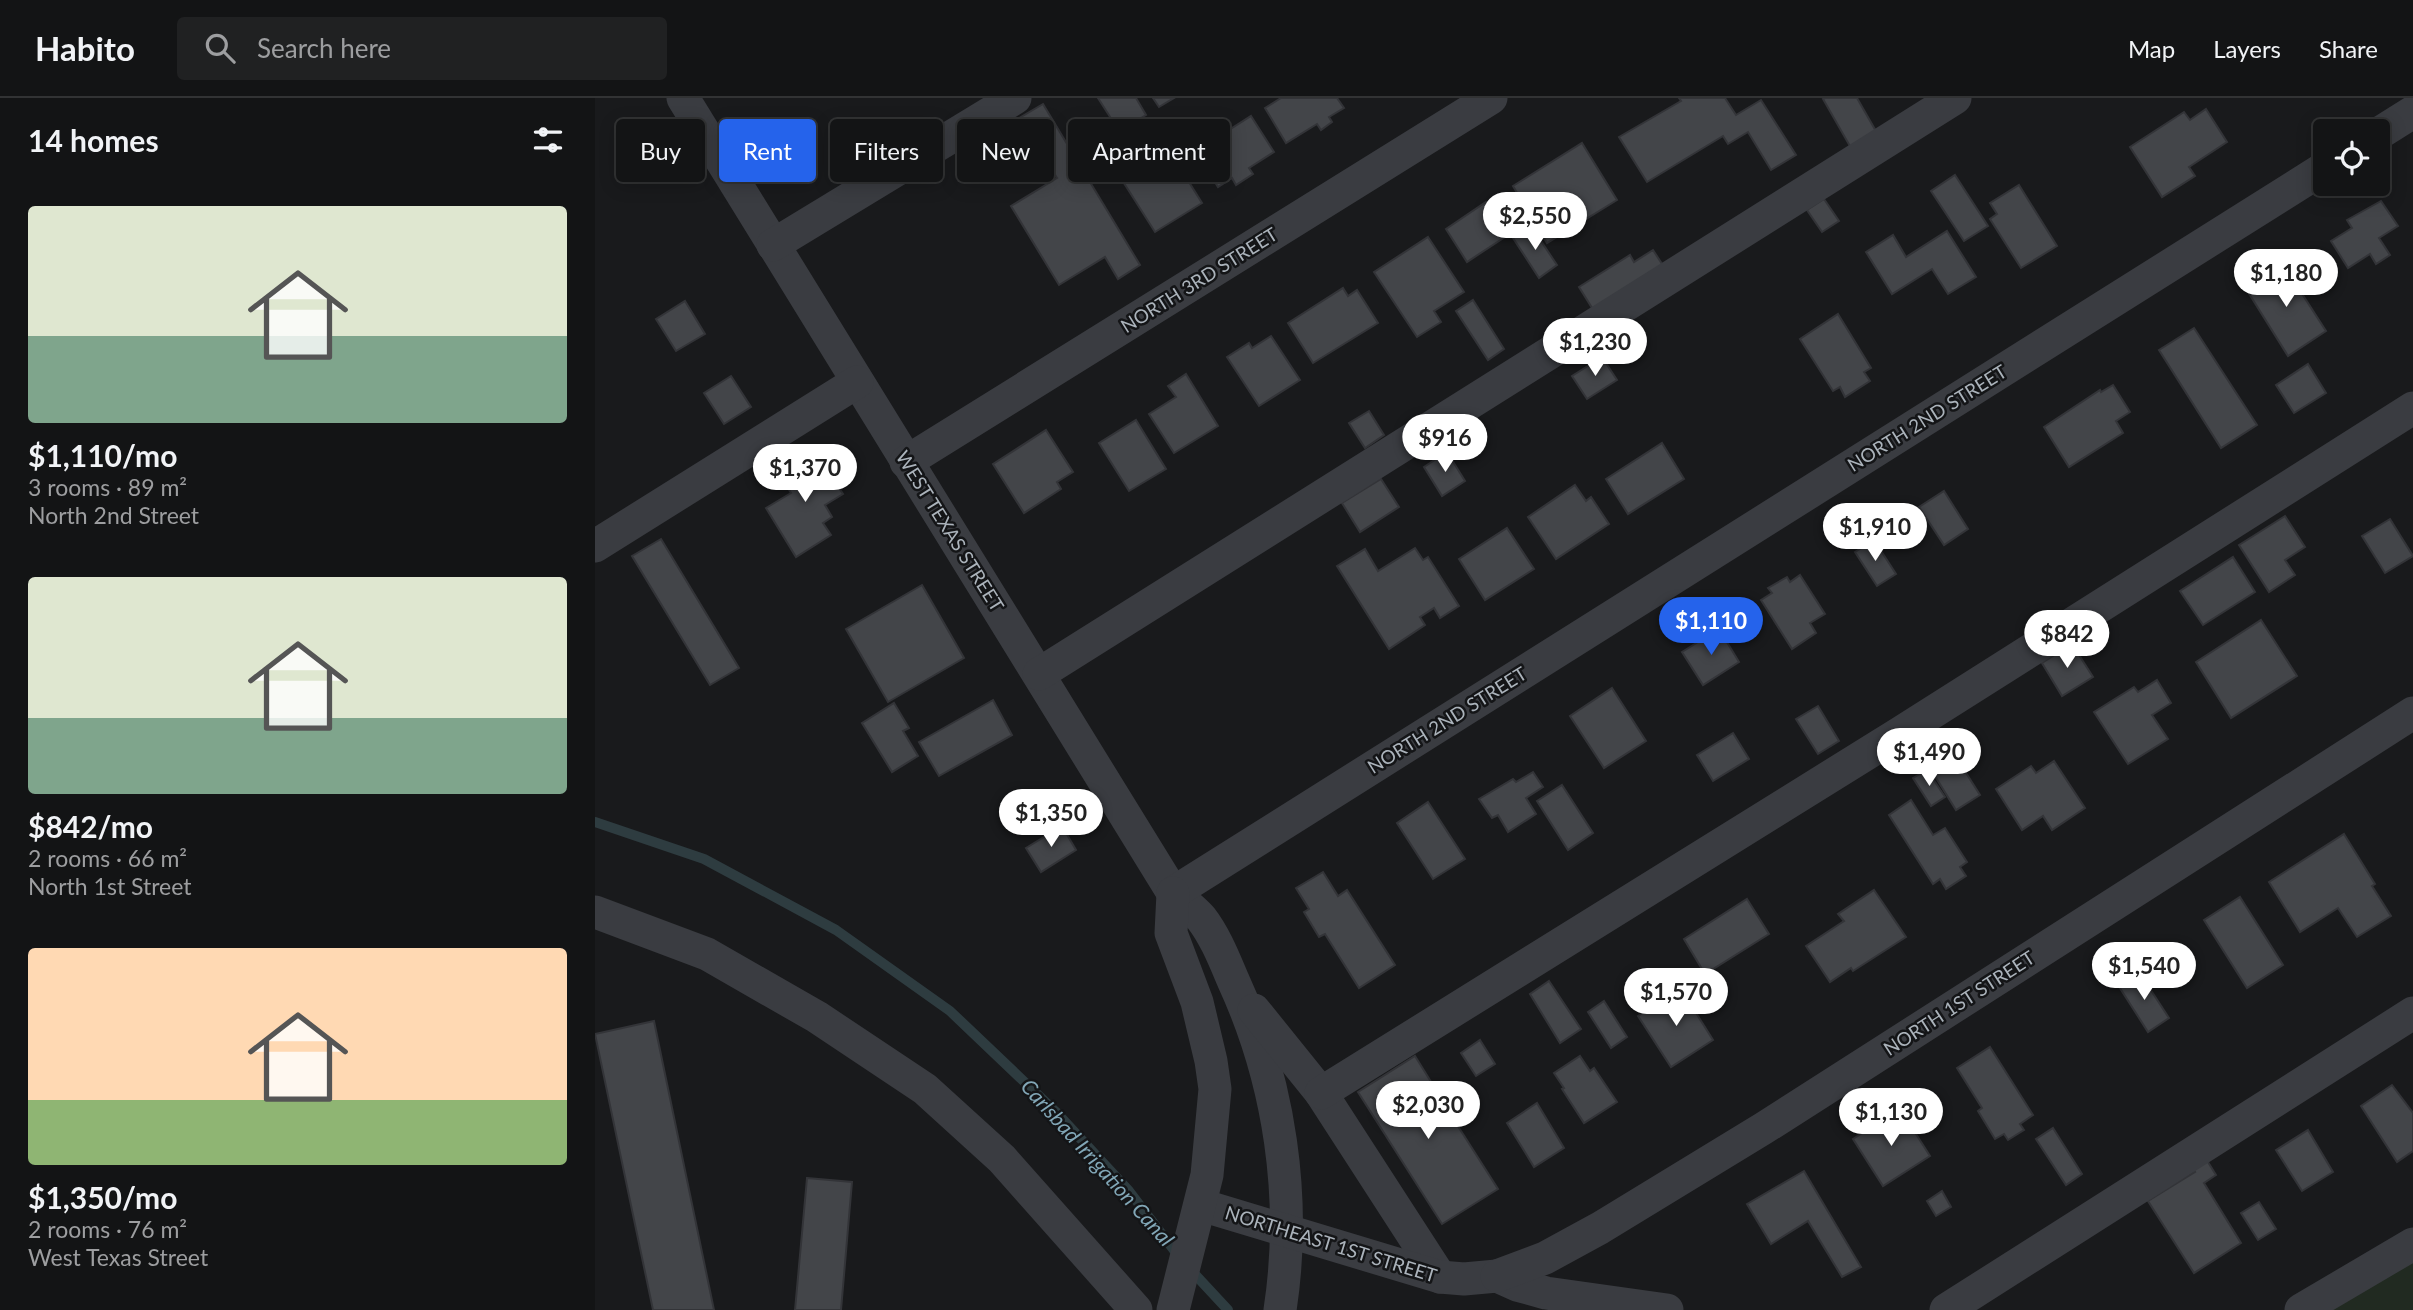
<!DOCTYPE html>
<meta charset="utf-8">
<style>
body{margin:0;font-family:Lato,sans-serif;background:#202122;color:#f1f3f6;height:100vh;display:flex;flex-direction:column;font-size:26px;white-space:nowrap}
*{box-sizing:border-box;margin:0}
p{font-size:23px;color:#9d9ea0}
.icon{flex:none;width:38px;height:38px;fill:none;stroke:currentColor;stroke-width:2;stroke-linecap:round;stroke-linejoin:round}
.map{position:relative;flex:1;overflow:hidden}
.panel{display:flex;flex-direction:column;background:#131415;width:595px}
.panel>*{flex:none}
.guide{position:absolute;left:21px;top:21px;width:665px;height:63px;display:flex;gap:14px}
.controls{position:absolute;left:1718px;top:21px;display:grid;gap:14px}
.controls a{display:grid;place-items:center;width:77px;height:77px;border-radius:7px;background:#131415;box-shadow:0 4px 18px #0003,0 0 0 2px #323334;font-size:35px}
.price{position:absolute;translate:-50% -60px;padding:0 16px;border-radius:24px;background:#fff;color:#222;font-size:23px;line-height:46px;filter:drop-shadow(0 2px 4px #0008)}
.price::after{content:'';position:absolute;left:50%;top:42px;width:21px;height:16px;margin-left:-10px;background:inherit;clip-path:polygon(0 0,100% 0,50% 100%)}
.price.current{background:#2563eb;color:#fff}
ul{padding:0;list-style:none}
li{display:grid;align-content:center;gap:14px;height:371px;padding:0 28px}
li span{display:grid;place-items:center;height:217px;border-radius:7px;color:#555}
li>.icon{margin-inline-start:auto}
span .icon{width:126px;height:126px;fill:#fffc;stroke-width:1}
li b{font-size:30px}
h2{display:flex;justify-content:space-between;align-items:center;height:84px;padding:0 28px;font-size:30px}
.chip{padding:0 24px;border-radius:7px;background:#131415;box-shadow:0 4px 18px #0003,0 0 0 2px #323334;font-size:24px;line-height:63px}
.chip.current{background:#2563eb;color:#fff}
header{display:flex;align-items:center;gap:42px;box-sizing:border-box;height:98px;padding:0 35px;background:#131415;border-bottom:2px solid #323334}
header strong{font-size:33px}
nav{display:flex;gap:38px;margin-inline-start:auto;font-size:24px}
.search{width:490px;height:63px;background:#202122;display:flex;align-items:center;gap:18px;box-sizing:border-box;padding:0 24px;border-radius:7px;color:#9d9ea0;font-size:26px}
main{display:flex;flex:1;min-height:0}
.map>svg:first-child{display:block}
.green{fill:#212a21}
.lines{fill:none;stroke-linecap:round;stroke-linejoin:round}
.stream{stroke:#2e3c40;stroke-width:10}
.building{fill:#434549;stroke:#333438;stroke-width:2}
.minor{stroke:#3a3c41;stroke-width:33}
.labels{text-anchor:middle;stroke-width:5;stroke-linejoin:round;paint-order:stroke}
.street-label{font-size:19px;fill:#abb3bb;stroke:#141517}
.water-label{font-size:21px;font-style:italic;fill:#82a7b7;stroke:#141517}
</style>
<header>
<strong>Habito</strong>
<div class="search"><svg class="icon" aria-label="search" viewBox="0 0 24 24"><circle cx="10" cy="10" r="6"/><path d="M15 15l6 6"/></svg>Search here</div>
<nav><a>Map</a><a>Layers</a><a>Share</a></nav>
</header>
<main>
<section class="panel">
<h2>14 homes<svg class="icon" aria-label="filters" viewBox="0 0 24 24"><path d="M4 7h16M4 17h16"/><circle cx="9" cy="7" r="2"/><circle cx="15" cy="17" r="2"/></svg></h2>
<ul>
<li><span style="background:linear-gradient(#dfe7d0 60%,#7fa58c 0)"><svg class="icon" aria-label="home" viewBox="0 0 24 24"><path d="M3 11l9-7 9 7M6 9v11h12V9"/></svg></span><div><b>$1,110/mo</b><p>3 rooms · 89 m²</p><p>North 2nd Street</p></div></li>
<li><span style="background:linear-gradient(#dfe7d0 65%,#7fa58c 0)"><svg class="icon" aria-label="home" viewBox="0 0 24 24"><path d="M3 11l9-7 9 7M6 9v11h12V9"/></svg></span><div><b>$842/mo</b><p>2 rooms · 66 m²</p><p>North 1st Street</p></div></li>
<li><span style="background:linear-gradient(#ffd9b3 70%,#8fb573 0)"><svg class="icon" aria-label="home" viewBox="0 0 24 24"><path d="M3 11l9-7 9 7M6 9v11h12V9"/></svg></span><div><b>$1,350/mo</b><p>2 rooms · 76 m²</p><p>West Texas Street</p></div></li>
</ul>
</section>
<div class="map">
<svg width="1818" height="1212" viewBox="0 0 1818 1212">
<rect width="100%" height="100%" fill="#191a1c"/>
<polygon class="green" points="1818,1143 1818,1212 1704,1212"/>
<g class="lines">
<g class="stream">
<polyline points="0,724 109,761 241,832 355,913 460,1013 534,1093 585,1160"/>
<polyline points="595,1171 633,1212"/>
</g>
</g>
<g class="building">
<polygon points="503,0 541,0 551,17 524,33"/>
<polygon points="558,0 579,0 564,9"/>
<polygon points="686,0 742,0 749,10 734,19 737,24 726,32 722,26 691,45 670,10"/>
<polygon points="1084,0 1130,0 1141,17 1166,2 1201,57 1176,72 1153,34 1133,46 1128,38 1052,84 1024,39 1086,3"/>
<polygon points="1230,0 1262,0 1282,35 1256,50 1228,1"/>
<polygon points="448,6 545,167 523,181 510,159 464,187 416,108 462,80 449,59 437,65 414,26"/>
<polygon points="1611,11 1632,44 1594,69 1600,78 1567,99 1535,49 1589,14 1595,22"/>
<polygon points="656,18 679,54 654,70 658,76 641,87 637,80 623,89 601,53"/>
<polygon points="987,45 1022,102 952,145 918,88"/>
<polygon points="574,52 607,105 560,134 527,82"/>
<polygon points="1360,77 1393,128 1369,143 1336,93"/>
<polygon points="1424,87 1462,148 1426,170 1395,121 1402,116 1395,105"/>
<polygon points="1229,101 1244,123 1227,134 1212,112"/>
<polygon points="1786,103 1803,128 1784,140 1795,157 1781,166 1775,156 1753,170 1736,143 1757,130 1752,122"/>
<polygon points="891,104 913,137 872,164 851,131"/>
<polygon points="936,128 962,167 944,180 918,140"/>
<polygon points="1352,133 1381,179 1353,196 1337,171 1297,196 1271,154 1298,137 1311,159"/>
<polygon points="833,139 869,194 839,213 846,224 822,239 779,174"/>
<polygon points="1058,152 1069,169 999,213 984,189 1035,157 1039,164"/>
<polygon points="1686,163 1731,233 1693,258 1653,194 1663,187 1659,181"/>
<polygon points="748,190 753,198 762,192 783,225 718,265 693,225"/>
<polygon points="878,202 909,251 893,262 861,213"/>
<polygon points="90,203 110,236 81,253 61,221"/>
<polygon points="1243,216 1276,270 1269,274 1275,283 1250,299 1245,289 1238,293 1205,241"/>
<polygon points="1599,230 1662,327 1626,350 1564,252"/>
<polygon points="676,238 705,282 664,308 632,259 654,245 657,250"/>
<polygon points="1007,259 1022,282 992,301 977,278"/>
<polygon points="1713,266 1731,295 1699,315 1681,287"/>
<polygon points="591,276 623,328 579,355 554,316 581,299 573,288"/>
<polygon points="136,278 156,309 129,326 109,295"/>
<polygon points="1518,287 1535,314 1521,323 1528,335 1474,369 1449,329 1505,292 1506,294"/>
<polygon points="774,313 789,337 770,350 754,325"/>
<polygon points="541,322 571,371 534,393 504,345"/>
<polygon points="451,332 478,374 462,384 466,391 429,415 398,366"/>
<polygon points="1067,345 1089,381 1033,416 1011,381"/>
<polygon points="220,353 248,396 230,407 237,419 228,425 236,437 201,459 171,410 196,395 184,375"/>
<polygon points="852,354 870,383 847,398 829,369"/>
<polygon points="786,381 804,409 765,434 747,405"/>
<polygon points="980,387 991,403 996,399 1014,426 961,461 933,419"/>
<polygon points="1349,393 1373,431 1349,447 1324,409"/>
<polygon points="1690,418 1710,449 1690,462 1700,477 1674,494 1644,447"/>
<polygon points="1795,421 1818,458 1790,475 1767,438"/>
<polygon points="912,430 939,471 890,502 864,461"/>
<polygon points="66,441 144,570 115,587 37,458"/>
<polygon points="1279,442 1301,476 1282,488 1260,454"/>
<polygon points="820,450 828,462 833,459 864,508 845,520 839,510 825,519 830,527 794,551 742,468 770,451 783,473"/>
<polygon points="1638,459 1660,494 1608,527 1585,493"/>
<polygon points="1205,477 1230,516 1215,525 1221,535 1197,551 1166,502 1177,495 1173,490 1192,479 1195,484"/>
<polygon points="327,487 369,560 293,604 251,531"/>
<polygon points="1666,522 1702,578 1636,620 1601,564"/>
<polygon points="1124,531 1144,564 1108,587 1087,554"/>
<polygon points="1477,546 1498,579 1467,598 1447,565"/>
<polygon points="1562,582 1576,605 1557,617 1573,641 1533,666 1499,614 1539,589 1543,594"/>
<polygon points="1017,590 1051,643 1009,670 975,618"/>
<polygon points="398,602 417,637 344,678 324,644"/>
<polygon points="299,605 314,630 308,633 323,658 297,674 267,625"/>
<polygon points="1223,608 1244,643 1223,656 1201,621"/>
<polygon points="1138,635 1154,661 1118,683 1102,657"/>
<polygon points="1354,648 1385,697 1361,712 1330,662"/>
<polygon points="1459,663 1490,710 1457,732 1448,718 1427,732 1401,691 1436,668 1441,675"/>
<polygon points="1332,672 1350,699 1336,708 1318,680"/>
<polygon points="938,674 948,689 931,700 941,716 913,734 903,717 897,720 884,701 918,681 921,684"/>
<polygon points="967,687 998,735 973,752 942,703"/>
<polygon points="1316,702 1338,737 1350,730 1372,764 1365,769 1371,778 1351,791 1345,781 1338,786 1294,717"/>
<polygon points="833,704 870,761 838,781 802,725"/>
<polygon points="467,728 481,752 446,774 431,750"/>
<polygon points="1749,736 1780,786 1777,788 1796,818 1762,839 1743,810 1705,834 1674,784"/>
<polygon points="728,774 743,798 752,792 800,867 764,890 730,836 724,839 709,814 714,811 701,790"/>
<polygon points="1279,792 1311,839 1258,873 1256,870 1235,884 1211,848 1249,823 1243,816"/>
<polygon points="1645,799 1688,867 1652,890 1609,822"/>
<polygon points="1152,801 1174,836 1110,876 1089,841"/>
<polygon points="1544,874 1574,920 1553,934 1523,887"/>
<polygon points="954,883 986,931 965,945 935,896"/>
<polygon points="1086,891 1118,942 1076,969 1043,918"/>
<polygon points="1009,903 1032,939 1016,950 993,914"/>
<polygon points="59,923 119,1212 58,1212 0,936"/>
<polygon points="885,942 900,966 881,978 866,955"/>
<polygon points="1395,949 1438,1017 1425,1026 1429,1032 1413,1042 1409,1036 1400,1041 1383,1013 1387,1010 1362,970"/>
<polygon points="820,958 838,987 831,992 846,1016 852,1011 903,1091 847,1126 763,994"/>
<polygon points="985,958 995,973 999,970 1022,1004 989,1025 967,991 969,990 959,975"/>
<polygon points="1797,987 1818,1015 1818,1053 1802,1064 1766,1008"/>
<polygon points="942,1005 969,1050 939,1069 912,1025"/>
<polygon points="1305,1011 1335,1058 1288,1088 1258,1041"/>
<polygon points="1458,1030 1487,1076 1471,1087 1441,1041"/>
<polygon points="1713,1032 1738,1074 1707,1093 1681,1052"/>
<polygon points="1608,1056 1621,1077 1609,1085 1646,1145 1599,1175 1553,1103 1600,1074 1594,1065"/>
<polygon points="1209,1073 1266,1169 1247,1179 1213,1123 1176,1146 1152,1106"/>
<polygon points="212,1080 257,1084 246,1212 200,1212"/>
<polygon points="1347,1093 1356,1109 1341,1118 1332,1103"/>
<polygon points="1664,1104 1681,1131 1663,1142 1646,1115"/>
</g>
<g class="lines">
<g class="minor">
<path d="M88,0l490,795c9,8 20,16 28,25 14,18 23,41 32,62 47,102 64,219 47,330"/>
<polyline points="1783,36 1818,14"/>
<polyline points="178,147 420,0"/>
<polyline points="311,364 896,0"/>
<polyline points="0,448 262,284"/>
<polyline points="444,576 1360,0"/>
<polyline points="578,795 1731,69"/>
<polyline points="0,814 112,856 222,919 330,991 407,1061 541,1212"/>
<polyline points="659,912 726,995 845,1179"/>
<polyline points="726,995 1305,635 1818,310"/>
<polyline points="606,1107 845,1179 869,1181 902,1178 922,1187 951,1195 1072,1212"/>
<polyline points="902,1178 950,1160 1005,1130 1169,1030 1818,615"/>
<polyline points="578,1212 612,1077 620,991 616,963 602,904 576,835 578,795"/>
<polyline points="1351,1212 1818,915"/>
<polyline points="1706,1212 1818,1146"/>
</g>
</g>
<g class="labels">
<g class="street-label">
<text transform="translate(604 182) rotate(-32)" y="7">NORTH 3RD STREET</text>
<text transform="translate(1332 320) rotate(-32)" y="7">NORTH 2ND STREET</text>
<text transform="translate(355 433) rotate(58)" y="7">WEST TEXAS STREET</text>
<text transform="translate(852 622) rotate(-32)" y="7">NORTH 2ND STREET</text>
<text transform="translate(1364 905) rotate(-33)" y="7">NORTH 1ST STREET</text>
<text transform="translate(736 1146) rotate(17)" y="7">NORTHEAST 1ST STREET</text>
</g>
<g class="water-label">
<text transform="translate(502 1065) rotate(48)" y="7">Carlsbad Irrigation Canal</text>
</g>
</g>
</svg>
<div class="controls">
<a><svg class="icon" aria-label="locate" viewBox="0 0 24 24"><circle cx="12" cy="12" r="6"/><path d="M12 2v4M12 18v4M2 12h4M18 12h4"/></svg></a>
</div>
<b class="price" style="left:940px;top:154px">$2,550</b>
<b class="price" style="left:1691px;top:211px">$1,180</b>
<b class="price" style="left:1000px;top:280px">$1,230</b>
<b class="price" style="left:850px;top:376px">$916</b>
<b class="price" style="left:210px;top:406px">$1,370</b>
<b class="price" style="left:1280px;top:465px">$1,910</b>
<b class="price current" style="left:1116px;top:559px">$1,110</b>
<b class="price" style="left:1472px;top:572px">$842</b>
<b class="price" style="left:1334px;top:690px">$1,490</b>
<b class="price" style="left:456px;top:751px">$1,350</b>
<b class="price" style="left:1549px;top:904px">$1,540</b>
<b class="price" style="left:1081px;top:930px">$1,570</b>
<b class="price" style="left:833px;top:1043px">$2,030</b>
<b class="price" style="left:1296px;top:1050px">$1,130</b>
<div class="guide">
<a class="chip">Buy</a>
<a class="chip current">Rent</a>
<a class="chip">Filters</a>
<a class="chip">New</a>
<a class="chip">Apartment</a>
</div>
</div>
</main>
